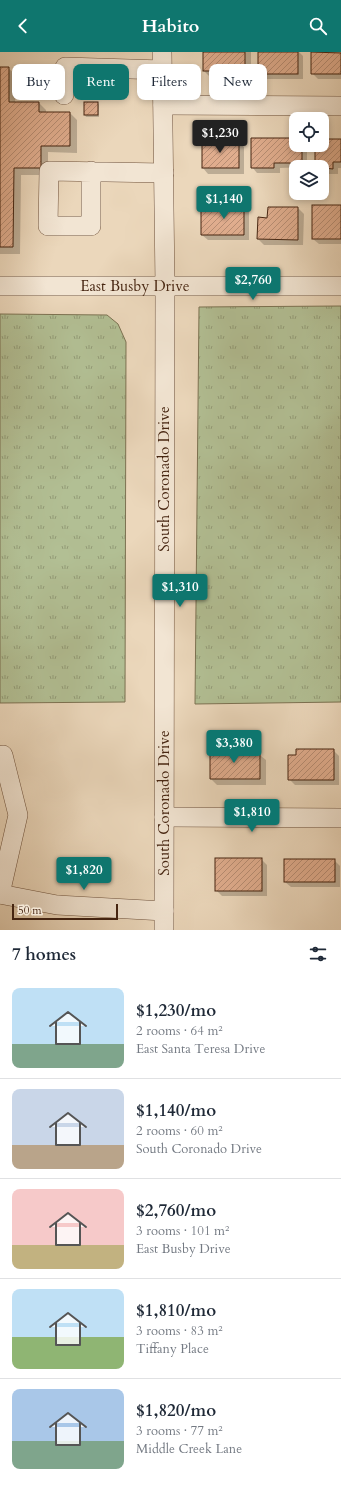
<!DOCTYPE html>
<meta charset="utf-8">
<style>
body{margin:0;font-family:Cardo,serif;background:#f6f6f7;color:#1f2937;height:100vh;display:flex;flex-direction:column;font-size:15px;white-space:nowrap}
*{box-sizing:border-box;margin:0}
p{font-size:13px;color:#747a83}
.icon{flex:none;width:22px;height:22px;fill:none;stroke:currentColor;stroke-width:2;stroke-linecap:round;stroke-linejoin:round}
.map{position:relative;height:878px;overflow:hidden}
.details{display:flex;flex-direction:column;background:#fff;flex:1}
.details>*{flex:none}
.hud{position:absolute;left:12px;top:12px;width:317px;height:36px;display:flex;gap:8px}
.controls{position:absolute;left:289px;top:60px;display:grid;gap:8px}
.controls a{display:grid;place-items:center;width:40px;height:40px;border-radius:8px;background:#fff;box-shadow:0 2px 6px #0003;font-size:20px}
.scale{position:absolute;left:12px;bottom:10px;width:106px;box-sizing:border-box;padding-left:4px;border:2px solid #462511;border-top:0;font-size:11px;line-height:14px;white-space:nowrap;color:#462511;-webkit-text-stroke:3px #f2e5d3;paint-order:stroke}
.price{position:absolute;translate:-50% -34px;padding:0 9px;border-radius:4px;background:#0f766e;color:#fff;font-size:13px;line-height:26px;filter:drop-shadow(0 1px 2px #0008)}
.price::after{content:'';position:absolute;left:50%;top:24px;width:12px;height:9px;margin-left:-6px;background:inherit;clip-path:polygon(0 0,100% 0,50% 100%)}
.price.current{background:#222;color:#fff}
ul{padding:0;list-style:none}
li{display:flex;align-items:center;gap:12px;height:100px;padding:0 12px}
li+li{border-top:1px solid #e0e1e3}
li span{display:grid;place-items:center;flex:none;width:112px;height:80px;border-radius:8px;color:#555}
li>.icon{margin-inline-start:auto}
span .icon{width:48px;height:48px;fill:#fffc;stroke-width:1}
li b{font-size:17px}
h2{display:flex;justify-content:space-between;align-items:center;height:48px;padding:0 12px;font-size:17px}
.pill{padding:0 14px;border-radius:8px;background:#fff;box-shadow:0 2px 6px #0003;font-size:14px;line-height:36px}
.pill.current{background:#0f766e;color:#fff}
header{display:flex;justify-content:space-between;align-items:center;height:52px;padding:0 12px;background:#0f766e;color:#fff;font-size:18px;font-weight:700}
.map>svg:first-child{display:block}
.grass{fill:url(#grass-tufts);stroke:#7c7252}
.shadow{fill:#0003}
.building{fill:url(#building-hatch);stroke:#462511}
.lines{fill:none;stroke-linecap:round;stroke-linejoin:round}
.minor-casing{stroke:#6f523c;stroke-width:20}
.minor{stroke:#f2e5d3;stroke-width:19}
.labels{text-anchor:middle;stroke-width:3;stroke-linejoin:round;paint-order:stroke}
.street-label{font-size:15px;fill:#462511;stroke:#f2e5d3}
</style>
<header><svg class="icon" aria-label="back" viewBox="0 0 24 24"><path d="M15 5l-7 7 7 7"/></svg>Habito<svg class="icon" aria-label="search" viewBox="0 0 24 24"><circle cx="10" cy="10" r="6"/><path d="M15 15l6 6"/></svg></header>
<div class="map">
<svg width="341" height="878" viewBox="0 0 341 878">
<defs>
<pattern id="grass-tufts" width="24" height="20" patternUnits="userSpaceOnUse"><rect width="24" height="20" fill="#b2bf94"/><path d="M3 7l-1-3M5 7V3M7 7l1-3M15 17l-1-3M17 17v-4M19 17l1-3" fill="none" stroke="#939b77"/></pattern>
<pattern id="building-hatch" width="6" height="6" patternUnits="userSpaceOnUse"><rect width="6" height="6" fill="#e0ad8e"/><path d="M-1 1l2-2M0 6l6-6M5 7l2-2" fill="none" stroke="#b78d73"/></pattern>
</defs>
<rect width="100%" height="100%" fill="#ebd7bb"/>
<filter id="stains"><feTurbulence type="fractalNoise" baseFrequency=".005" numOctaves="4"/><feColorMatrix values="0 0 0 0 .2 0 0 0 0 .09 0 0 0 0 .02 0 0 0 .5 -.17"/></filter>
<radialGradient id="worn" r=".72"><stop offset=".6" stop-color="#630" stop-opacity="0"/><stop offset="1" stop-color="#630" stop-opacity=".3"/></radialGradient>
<g class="grass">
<polygon points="341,254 341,650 195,652 199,255"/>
<polygon points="0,262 107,263 118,272 126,290 125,650 0,651"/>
</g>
<g class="shadow">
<polygon points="204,0 251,0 251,25 210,25 204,19"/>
<polygon points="259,0 299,0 303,4 303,27 264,27 259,21"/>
<polygon points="312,0 341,0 341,27 318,27 312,21"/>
<polygon points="0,16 8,16 16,23 15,51 39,51 46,58 46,61 70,61 77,68 77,101 48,100 48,123 21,123 20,202 0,202"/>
<polygon points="98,51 99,53 99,65 86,65 85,63"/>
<polygon points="296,87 296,93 307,93 307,115 280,116 280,121 257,121 252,115"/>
<polygon points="322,88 341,88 341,116 338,116 338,122 322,122 316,93 322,93"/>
<polygon points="203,90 238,90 244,95 244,122 208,122 203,116"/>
<polygon points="243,152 249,157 249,188 208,188 202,183 216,159"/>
<polygon points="341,154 341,192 319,192 313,187"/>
<polygon points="298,156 304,162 303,193 264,193 258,187 268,167"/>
<polygon points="211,697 252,697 266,708 266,733 217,733 211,727"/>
<polygon points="333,698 339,704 339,733 295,733 289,727 297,704"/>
<polygon points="261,807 267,813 267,844 222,844 216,838"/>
<polygon points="334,808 340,814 340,835 291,835 285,830"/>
</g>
<g class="building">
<rect x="203" y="0" width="42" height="19"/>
<rect x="258" y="0" width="40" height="22"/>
<polygon points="311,0 341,1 341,22 311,22"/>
<polygon points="0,15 9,15 9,50 39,50 39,60 70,60 70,94 41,94 41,116 14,116 13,195 0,195"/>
<rect x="84" y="50" width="14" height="13"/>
<polygon points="251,86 296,86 296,93 302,93 302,111 274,111 274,116 251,116"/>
<polygon points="322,87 341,87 341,110 333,110 333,117 315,115 315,93 322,93"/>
<rect x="202" y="89" width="37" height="27"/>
<polygon points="215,151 244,151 244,183 201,183 201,158 215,158"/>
<rect x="312" y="153" width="29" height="34"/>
<polygon points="268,155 298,155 298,188 257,187 258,165 267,166"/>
<polygon points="210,696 253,696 253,702 260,702 260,727 210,727"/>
<polygon points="296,697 334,697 334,728 288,728 288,703 296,703"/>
<rect x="215" y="806" width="47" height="33"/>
<rect x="284" y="807" width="51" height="23"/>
</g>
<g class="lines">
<g class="minor-casing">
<g id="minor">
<polyline points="162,0 165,233 164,878"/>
<polyline points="64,43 65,15 163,18"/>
<polyline points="163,53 341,54"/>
<polyline points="91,119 91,174 48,174 49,119 164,121"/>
<path id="s1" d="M0,234h341"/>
<polyline points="164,765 341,766"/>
<polyline points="0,842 57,853 164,859"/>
<polyline points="0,842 18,763 3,703"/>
</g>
</g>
<use href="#minor" class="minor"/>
</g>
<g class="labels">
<g class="street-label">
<text dy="5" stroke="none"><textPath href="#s1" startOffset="135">East Busby Drive</textPath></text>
<text transform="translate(164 427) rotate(-90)" y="5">South Coronado Drive</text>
<text transform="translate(164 751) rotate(-90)" y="5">South Coronado Drive</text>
</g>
</g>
<rect width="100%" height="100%" filter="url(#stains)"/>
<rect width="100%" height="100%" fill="url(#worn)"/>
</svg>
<div class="controls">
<a><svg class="icon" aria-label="locate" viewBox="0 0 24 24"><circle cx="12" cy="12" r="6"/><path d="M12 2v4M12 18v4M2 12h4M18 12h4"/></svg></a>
<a><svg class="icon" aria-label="layers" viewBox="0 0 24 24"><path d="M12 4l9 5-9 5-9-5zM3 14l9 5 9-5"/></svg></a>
</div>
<div class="scale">50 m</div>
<b class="price current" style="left:220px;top:102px">$1,230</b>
<b class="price" style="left:224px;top:168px">$1,140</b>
<b class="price" style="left:253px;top:249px">$2,760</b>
<b class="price" style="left:180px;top:556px">$1,310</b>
<b class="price" style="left:234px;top:712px">$3,380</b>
<b class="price" style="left:252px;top:781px">$1,810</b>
<b class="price" style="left:84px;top:839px">$1,820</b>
<div class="hud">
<a class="pill">Buy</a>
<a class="pill current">Rent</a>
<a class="pill">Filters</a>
<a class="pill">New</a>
</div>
</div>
<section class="details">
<h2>7 homes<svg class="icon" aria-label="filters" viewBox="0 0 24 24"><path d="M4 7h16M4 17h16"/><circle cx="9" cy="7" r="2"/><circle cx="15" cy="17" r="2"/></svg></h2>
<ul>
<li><span style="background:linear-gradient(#bfe0f5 70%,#7fa58c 0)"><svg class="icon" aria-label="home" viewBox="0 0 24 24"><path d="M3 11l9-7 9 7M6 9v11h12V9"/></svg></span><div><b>$1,230/mo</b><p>2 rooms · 64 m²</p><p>East Santa Teresa Drive</p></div></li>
<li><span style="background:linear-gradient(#c9d6e8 70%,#b9a48a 0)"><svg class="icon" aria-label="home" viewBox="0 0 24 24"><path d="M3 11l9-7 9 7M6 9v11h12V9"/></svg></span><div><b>$1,140/mo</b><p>2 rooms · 60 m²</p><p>South Coronado Drive</p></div></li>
<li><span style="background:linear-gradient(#f6c9c9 70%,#c2b280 0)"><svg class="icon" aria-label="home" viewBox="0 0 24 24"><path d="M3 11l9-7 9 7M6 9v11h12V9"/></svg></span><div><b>$2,760/mo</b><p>3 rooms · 101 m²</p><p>East Busby Drive</p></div></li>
<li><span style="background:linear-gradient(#bfe0f5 60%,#8fb573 0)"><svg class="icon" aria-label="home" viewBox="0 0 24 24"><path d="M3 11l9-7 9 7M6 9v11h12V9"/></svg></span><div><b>$1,810/mo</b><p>3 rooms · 83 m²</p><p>Tiffany Place</p></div></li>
<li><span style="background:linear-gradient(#a9c7e8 65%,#7fa58c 0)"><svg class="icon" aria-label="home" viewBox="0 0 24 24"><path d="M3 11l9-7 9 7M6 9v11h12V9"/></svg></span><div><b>$1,820/mo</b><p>3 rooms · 77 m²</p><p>Middle Creek Lane</p></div></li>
</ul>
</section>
